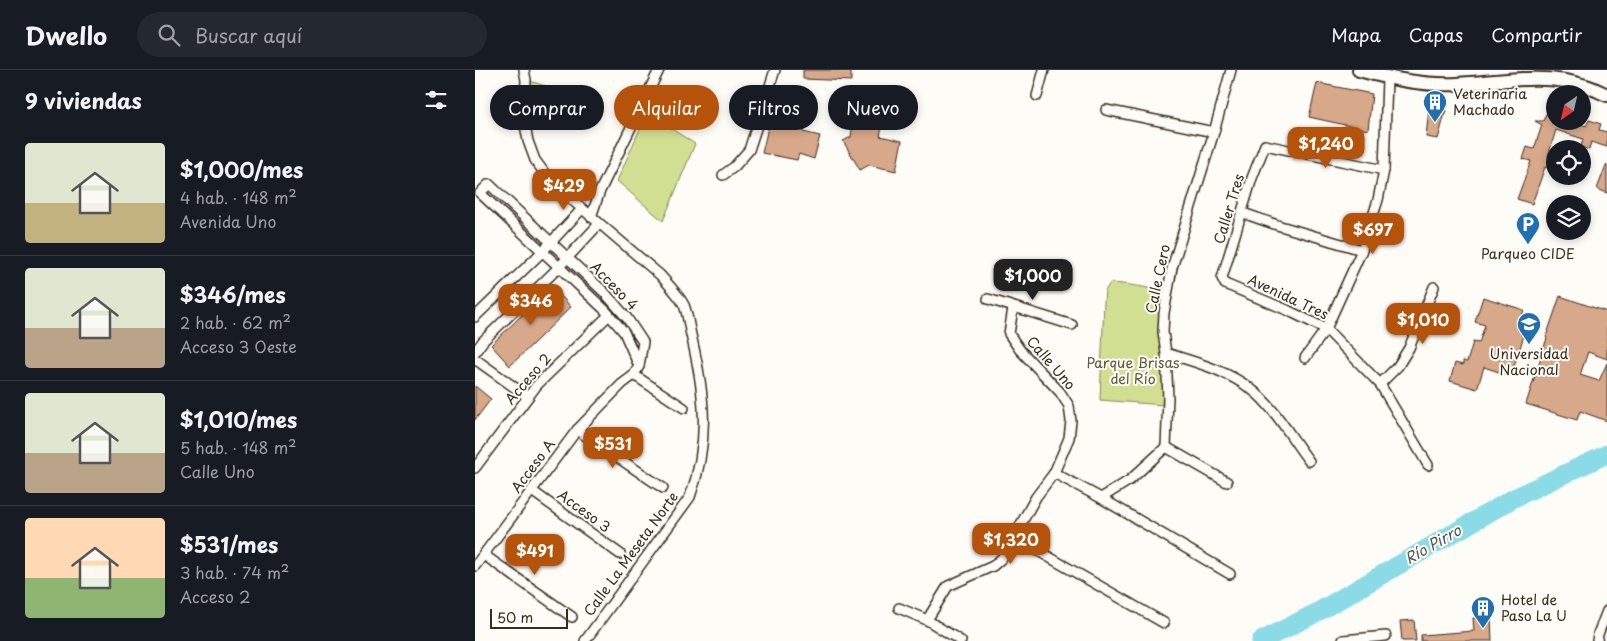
<!DOCTYPE html>
<html lang="es">
<meta charset="utf-8">
<style>
body{margin:0;font-family:"Playpen Sans",sans-serif;background:#242831;color:#f1f3f6;height:100vh;display:flex;flex-direction:column;font-size:19px;white-space:nowrap}
*{box-sizing:border-box;margin:0}
p{font-size:16px;color:#9ea1a6}
.icon{flex:none;width:28px;height:28px;fill:none;stroke:currentColor;stroke-width:2;stroke-linecap:round;stroke-linejoin:round}
.map{position:relative;flex:1;overflow:hidden}
.side{display:flex;flex-direction:column;background:#171b24;width:475px}
.side>*{flex:none}
.top-card{position:absolute;left:15px;top:15px;width:475px;height:45px;display:flex;gap:10px}
.needle{width:32px;rotate:214deg}
.tools{position:absolute;left:1071px;top:15px;display:grid;gap:10px}
.tools a{display:grid;place-items:center;width:45px;height:45px;border-radius:50%;background:#171b24;box-shadow:0 2px 8px #0003;font-size:25px}
.scale{position:absolute;left:15px;bottom:12px;width:78px;box-sizing:border-box;padding-left:5px;border:2px solid #3b2a1e;border-top:0;font-size:14px;line-height:18px;white-space:nowrap;color:#3b2a1e;-webkit-text-stroke:4px #fdfcf7;paint-order:stroke}
.price{position:absolute;translate:-50% -42px;padding:0 11px;border-radius:10px;background:#b45309;color:#fff;font-size:16px;line-height:32px;filter:drop-shadow(0 1px 2px #0008)}
.price::after{content:'';position:absolute;left:50%;top:30px;width:15px;height:11px;margin-left:-8px;background:inherit;clip-path:polygon(0 0,100% 0,50% 100%)}
.price.current{background:#222;color:#fff}
ul{padding:0;list-style:none}
li{display:flex;align-items:center;gap:15px;height:125px;padding:0 25px}
li+li{border-top:1px solid #363941}
li span{display:grid;place-items:center;flex:none;width:140px;height:100px;border-radius:5px;color:#555}
li>.icon{margin-inline-start:auto}
span .icon{width:60px;height:60px;fill:#fffc;stroke-width:1}
li b{font-size:21px}
h2{display:flex;justify-content:space-between;align-items:center;height:60px;padding:0 25px;font-size:21px}
.pill{padding:0 18px;border-radius:22px;background:#171b24;box-shadow:0 2px 8px #0003;font-size:18px;line-height:45px}
.pill.current{background:#b45309;color:#fff}
header{display:flex;align-items:center;gap:30px;box-sizing:border-box;height:70px;padding:0 25px;background:#171b24;border-bottom:1px solid #363941}
header strong{font-size:24px}
nav{display:flex;gap:28px;margin-inline-start:auto;font-size:18px}
.search{width:350px;height:45px;background:#242831;display:flex;align-items:center;gap:12px;box-sizing:border-box;padding:0 18px;border-radius:28px;color:#9ea1a6;font-size:19px}
main{display:flex;flex:1;min-height:0}
.map>svg:first-child{display:block}
.green{fill:#d1df92;stroke:#868458}
.lines{fill:none;stroke-linecap:round;stroke-linejoin:round}
.river{stroke:#8bdbe6;stroke-width:19}
.building{fill:#d7a889;stroke:#3b2a1e}
.street-casing{stroke:#3b2a1e;stroke-width:12}
.secondary-casing{stroke:#3b2a1e;stroke-width:16}
.street{stroke:#fdfcf7;stroke-width:9}
.secondary{stroke:#fdfcf7;stroke-width:12}
.labels{text-anchor:middle;stroke-width:4;stroke-linejoin:round;paint-order:stroke}
.poi-label{font-size:14px;fill:#3b2a1e;stroke:#fdfcf7;text-anchor:start}
.street-label{font-size:14px;fill:#3b2a1e;stroke:#fdfcf7}
.park-label{font-size:14px;fill:#60573b;stroke:#fdfcf7}
.water-label{font-size:15px;font-style:italic;fill:#4f5650;stroke:#fdfcf7}
</style>
<header>
<strong>Dwello</strong>
<div class="search"><svg class="icon" aria-label="search" viewBox="0 0 24 24"><circle cx="10" cy="10" r="6"/><path d="M15 15l6 6"/></svg>Buscar aquí</div>
<nav><a>Mapa</a><a>Capas</a><a>Compartir</a></nav>
</header>
<main>
<section class="side">
<h2>9 viviendas<svg class="icon" aria-label="filters" viewBox="0 0 24 24"><path d="M4 7h16M4 17h16"/><circle cx="9" cy="7" r="2"/><circle cx="15" cy="17" r="2"/></svg></h2>
<ul>
<li><span style="background:linear-gradient(#dfe7d0 60%,#c2b280 0)"><svg class="icon" aria-label="home" viewBox="0 0 24 24"><path d="M3 11l9-7 9 7M6 9v11h12V9"/></svg></span><div><b>$1,000/mes</b><p>4 hab. · 148 m²</p><p>Avenida Uno</p></div></li>
<li><span style="background:linear-gradient(#dfe7d0 60%,#b9a48a 0)"><svg class="icon" aria-label="home" viewBox="0 0 24 24"><path d="M3 11l9-7 9 7M6 9v11h12V9"/></svg></span><div><b>$346/mes</b><p>2 hab. · 62 m²</p><p>Acceso 3 Oeste</p></div></li>
<li><span style="background:linear-gradient(#dfe7d0 60%,#b9a48a 0)"><svg class="icon" aria-label="home" viewBox="0 0 24 24"><path d="M3 11l9-7 9 7M6 9v11h12V9"/></svg></span><div><b>$1,010/mes</b><p>5 hab. · 148 m²</p><p>Calle Uno</p></div></li>
<li><span style="background:linear-gradient(#ffd9b3 60%,#8fb573 0)"><svg class="icon" aria-label="home" viewBox="0 0 24 24"><path d="M3 11l9-7 9 7M6 9v11h12V9"/></svg></span><div><b>$531/mes</b><p>3 hab. · 74 m²</p><p>Acceso 2</p></div></li>
</ul>
</section>
<div class="map">
<svg width="1132" height="571" viewBox="0 0 1132 571">
<rect width="100%" height="100%" fill="#fdfcf7"/>
<filter id="ink" filterUnits="userSpaceOnUse"><feTurbulence type="fractalNoise" baseFrequency=".02" numOctaves="2"/><feDisplacementMap in="SourceGraphic" scale="10" xChannelSelector="R" yChannelSelector="G"/><feConvolveMatrix kernelMatrix="1 2 1 2 8 2 1 2 1" color-interpolation-filters="sRGB"/></filter>
<g filter="url(#ink)">
<g class="green">
<polygon points="55,11 95,24 91,35 89,54 56,49"/>
<polygon points="172,43 220,74 188,151 142,111"/>
<path d="M635,213c8,0 48,5 53,10l1,112 -64,-5 4,-99 1,-10z"/>
</g>
<g class="lines">
<polyline class="river" points="786,571 841,543 1039,428 1132,384"/>
</g>
<g class="building">
<polygon points="328,0 376,0 376,11 328,9"/>
<polygon points="842,13 897,24 893,60 834,47"/>
<polygon points="299,33 332,41 328,62 345,66 339,89 324,84 322,90 287,83"/>
<polygon points="380,37 410,43 405,66 427,71 421,101 394,95 385,100 368,71 376,67"/>
<polygon points="954,38 971,40 963,69 951,67"/>
<polygon points="1072,42 1080,45 1080,51 1097,51 1111,56 1114,50 1126,54 1124,60 1132,62 1132,77 1116,72 1114,80 1106,77 1108,69 1081,60 1073,86 1080,89 1080,101 1070,97 1057,134 1042,129 1056,91 1048,89 1052,77 1059,79 1067,55 1060,51 1068,51"/>
<polygon points="1131,95 1132,95 1132,123 1122,119"/>
<polygon points="77,216 96,237 35,296 16,275"/>
<polygon points="1085,226 1132,242 1132,289 1113,282 1105,305 1124,311 1132,293 1132,351 1105,341 1102,350 1051,334 1072,268 1071,267"/>
<polygon points="1008,227 1049,240 1046,251 1053,253 1036,306 1009,297 1002,319 975,311 980,293 988,295 988,291 992,292 998,272 1004,273 1010,255 1000,252"/>
<polygon points="0,316 16,329 0,350"/>
<polygon points="1016,546 1017,571 946,571 946,565 999,561 998,548"/>
<polygon points="939,550 941,571 927,571 925,551"/>
</g>
<g class="lines">
<g class="street-casing">
<g id="street">
<path d="M49,0l2,10 -2,39 4,22 7,19 16,22 109,93c8,9 18,19 24,30 4,10 5,23 8,34 13,56 18,103 -2,158l-105,144"/>
<polyline points="562,26 569,0"/>
<polyline points="631,40 739,62"/>
<polyline points="909,100 790,75 777,108 747,208 750,214 812,240 851,259 905,314 953,395"/>
<polyline points="248,105 259,97 274,80 300,0"/>
<polygon points="14,114 130,223 152,248 168,272 164,296 149,262 130,240 5,123"/>
<polyline points="768,143 802,155 887,180"/>
<polyline points="116,147 125,121 184,0"/>
<polyline points="513,229 597,255"/>
<polyline points="0,247 67,182 107,139"/>
<polyline points="0,282 8,271 83,198 124,154"/>
<path d="M691,283c29,9 60,17 85,36 22,16 41,50 58,72"/>
<polyline points="830,288 851,259 887,180 903,130 909,100 912,8"/>
<polyline points="0,289 53,327"/>
<polyline points="159,305 209,338"/>
<polyline points="905,314 923,296 934,278 959,217"/>
<polyline points="102,360 188,418"/>
<polyline points="691,377 752,412"/>
<polyline points="0,398 62,315 134,245"/>
<polyline points="579,403 626,428 755,504"/>
<polyline points="57,421 145,484"/>
<polyline points="626,428 655,410 691,377 693,328 691,283 688,262 689,243 697,198 739,62 756,0"/>
<polyline points="539,467 689,553"/>
<polyline points="9,485 97,547"/>
<polyline points="0,496 102,360 147,314 159,305 164,296"/>
<polyline points="424,538 452,550 486,571"/>
<polyline points="452,550 473,516 518,496 527,488 561,427 579,403 594,368 596,351 594,336 585,322 545,280 534,264 538,238"/>
<polyline points="868,570 911,566"/>
<polyline points="1122,571 1123,564 1132,541"/>
</g>
</g>
<g class="secondary-casing">
<path id="secondary" d="M884,0c32,9 65,16 98,14 42,-2 87,-12 129,2 7,2 14,6 21,9"/>
</g>
<use href="#street" class="street"/>
<use href="#secondary" class="secondary"/>
</g>
</g>
<defs>
<g id="building-pin" transform="scale(1.25)"><path d="M0 17L-7.5 6A9.5 9.5 0 1 1 7.5 6Z" fill="#1f6fb2" stroke="#fdfcf7"/><path d="M-4-6H4V6H1V3H-1V6H-4ZM-2.5-4.3h1.7v1.8h-1.7ZM.8-4.3h1.7v1.8H.8ZM-2.5-1h1.7V.8h-1.7ZM.8-1h1.7V.8H.8Z" fill="#fff"/></g>
<g id="parking-pin" transform="scale(1.25)"><path d="M0 17L-7.5 6A9.5 9.5 0 1 1 7.5 6Z" fill="#1f6fb2" stroke="#fdfcf7"/><path d="M-3.5-5.5H1a3.5 3.5 0 0 1 0 7H-1V5.5H-3.5ZM-1-3.4V-.6H.8a1.4 1.4 0 0 0 0-2.8Z" fill="#fff"/></g>
<g id="university-pin" transform="scale(1.25)"><path d="M0 17L-7.5 6A9.5 9.5 0 1 1 7.5 6Z" fill="#1f6fb2" stroke="#fdfcf7"/><path d="M0-5L7-2L0 1L-7-2ZM-4 1L0 2.5L4 1V4Q0 6-4 4Z" fill="#fff"/></g>
</defs>
<g fill-rule="evenodd">
<use href="#building-pin" x="960" y="32"/>
<use href="#parking-pin" x="1053" y="154"/>
<use href="#university-pin" x="1054" y="254"/>
<use href="#building-pin" x="1008" y="538"/>
</g>
<g class="labels">
<g class="poi-label">
<text x="978" y="29">Veterinaria<tspan x="978" dy="16">Machado</tspan></text>
<text x="1053" y="189" text-anchor="middle">Parqueo CIDE</text>
<text x="1054" y="289" text-anchor="middle">Universidad<tspan x="1054" dy="16">Nacional</tspan></text>
<text x="1026" y="535">Hotel de<tspan x="1026" dy="16">Paso La U</tspan></text>
</g>
<g class="street-label">
<text transform="translate(754 139) rotate(-73)" y="5">Caller Tres</text>
<text transform="translate(683 209) rotate(-78)" y="5">Calle Cero</text>
<text transform="translate(139 216) rotate(46)" y="5">Acceso 4</text>
<text transform="translate(813 227) rotate(25)" y="5">Avenida Tres</text>
<text transform="translate(576 293) rotate(49)" y="5">Calle Uno</text>
<text transform="translate(53 309) rotate(-49)" y="5">Acceso 2</text>
<text transform="translate(58 396) rotate(-53)" y="5">Acceso A</text>
<text transform="translate(109 441) rotate(36)" y="5">Acceso 3</text>
<text transform="translate(156 484) rotate(-54)" y="5">Calle La Meseta Norte</text>
</g>
<g class="park-label">
<text x="658" y="298">Parque Brisas<tspan x="658" dy="16">del Río</tspan></text>
</g>
<g class="water-label">
<text transform="translate(958 475) rotate(-30)" y="5">Río Pirro</text>
</g>
</g>
</svg>
<div class="tools">
<a><svg class="needle" viewBox="-14 -14 28 28"><path d="M0-13l5 13h-10z" fill="#e53935"/><path d="M0 13l5-13h-10z" fill="#9ea1a6"/></svg></a>
<a><svg class="icon" aria-label="locate" viewBox="0 0 24 24"><circle cx="12" cy="12" r="6"/><path d="M12 2v4M12 18v4M2 12h4M18 12h4"/></svg></a>
<a><svg class="icon" aria-label="layers" viewBox="0 0 24 24"><path d="M12 4l9 5-9 5-9-5zM3 14l9 5 9-5"/></svg></a>
</div>
<div class="scale">50 m</div>
<b class="price" style="left:851px;top:99px">$1,240</b>
<b class="price" style="left:89px;top:141px">$429</b>
<b class="price" style="left:898px;top:185px">$697</b>
<b class="price current" style="left:558px;top:231px">$1,000</b>
<b class="price" style="left:56px;top:256px">$346</b>
<b class="price" style="left:948px;top:275px">$1,010</b>
<b class="price" style="left:138px;top:399px">$531</b>
<b class="price" style="left:536px;top:495px">$1,320</b>
<b class="price" style="left:60px;top:506px">$491</b>
<div class="top-card">
<a class="pill">Comprar</a>
<a class="pill current">Alquilar</a>
<a class="pill">Filtros</a>
<a class="pill">Nuevo</a>
</div>
</div>
</main>
